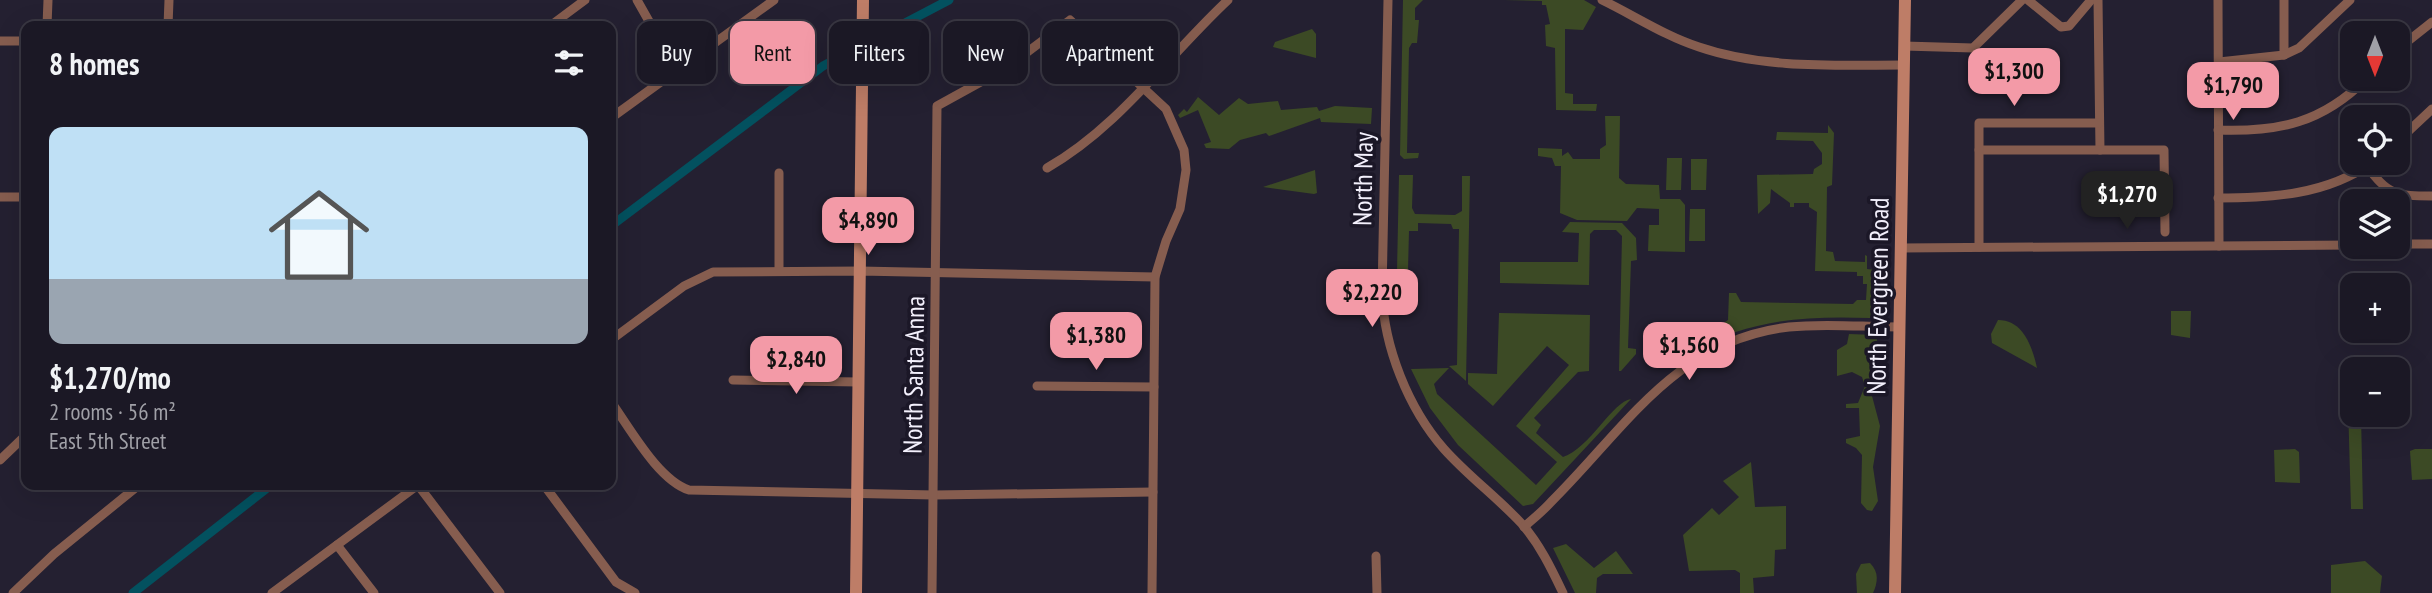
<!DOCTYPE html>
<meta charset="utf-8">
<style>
body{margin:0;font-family:"PT Sans Narrow",sans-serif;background:#282532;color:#f1f3f6;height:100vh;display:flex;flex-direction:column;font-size:26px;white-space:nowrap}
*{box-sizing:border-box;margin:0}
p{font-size:23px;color:#a0a0a7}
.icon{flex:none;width:38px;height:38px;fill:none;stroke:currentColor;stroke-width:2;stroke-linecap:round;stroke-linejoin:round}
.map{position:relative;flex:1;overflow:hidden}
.side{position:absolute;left:21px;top:21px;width:595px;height:469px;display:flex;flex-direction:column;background:#1b1825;border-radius:14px;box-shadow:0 7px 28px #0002,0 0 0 2px #393742}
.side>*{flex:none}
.hud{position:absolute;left:637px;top:21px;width:665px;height:63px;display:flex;gap:14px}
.needle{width:46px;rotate:180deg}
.controls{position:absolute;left:2340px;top:21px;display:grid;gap:14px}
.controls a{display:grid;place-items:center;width:70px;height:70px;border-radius:14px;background:#1b1825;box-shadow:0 7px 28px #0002,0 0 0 2px #393742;font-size:35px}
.price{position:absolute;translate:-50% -60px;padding:0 16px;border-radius:14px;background:#f39aa7;color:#111;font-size:23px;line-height:46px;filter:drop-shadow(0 2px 4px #0008)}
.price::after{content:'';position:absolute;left:50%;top:42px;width:21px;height:16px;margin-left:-10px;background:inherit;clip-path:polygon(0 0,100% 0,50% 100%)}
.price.selected{background:#222;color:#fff}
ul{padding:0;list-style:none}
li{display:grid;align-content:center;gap:14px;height:371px;padding:0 28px}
li span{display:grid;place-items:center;height:217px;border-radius:14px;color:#555}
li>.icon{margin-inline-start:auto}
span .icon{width:126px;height:126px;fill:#fffc;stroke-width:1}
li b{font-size:30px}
h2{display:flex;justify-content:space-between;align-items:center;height:84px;padding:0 28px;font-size:30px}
.tag{padding:0 24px;border-radius:14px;background:#1b1825;box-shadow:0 7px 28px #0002,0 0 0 2px #393742;font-size:24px;line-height:63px}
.tag.selected{background:#f39aa7;color:#111}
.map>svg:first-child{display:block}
.green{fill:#3c4a25}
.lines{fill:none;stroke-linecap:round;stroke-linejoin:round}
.canal{stroke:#03515f;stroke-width:9}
.street{stroke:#865d4f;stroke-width:9}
.secondary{stroke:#be7d67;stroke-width:12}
.labels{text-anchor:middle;stroke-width:7;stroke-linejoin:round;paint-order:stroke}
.street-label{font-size:26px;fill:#f3f0fc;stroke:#1b1727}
</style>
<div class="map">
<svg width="2432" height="593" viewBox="0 0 2432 593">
<rect width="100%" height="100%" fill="#242031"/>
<g class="green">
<polygon points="1403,0 1423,0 1415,8 1415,20 1419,20 1417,43 1412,43 1409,48 1407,153 1419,153 1418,158 1404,159 1400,155"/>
<polygon points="1504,0 1584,0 1596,7 1583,30 1565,29 1565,93 1573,94 1573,104 1597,104 1596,111 1556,110 1555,48 1546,46 1545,25 1550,24 1546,5 1542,5 1542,1"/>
<polygon points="1312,29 1316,34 1316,58 1273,47 1275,42"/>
<polygon points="1198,97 1219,115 1239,98 1248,104 1278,101 1281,110 1317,107 1319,111 1335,106 1372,108 1371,124 1321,122 1320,118 1269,136 1266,133 1240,140 1229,149 1206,148 1204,144 1211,142 1198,110 1180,118 1178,115 1184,109 1187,112"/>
<polygon points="1605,116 1620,116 1619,178 1626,184 1659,185 1660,199 1680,199 1685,205 1685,252 1648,251 1649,225 1659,225 1659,209 1637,208 1627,221 1577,220 1560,213 1561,166 1555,166 1552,158 1538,156 1538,148 1562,149 1562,156 1568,152 1573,159 1600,159 1600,149 1606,145"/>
<path d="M1828,125l6,8 -2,52 -5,2 -1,64 7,1 2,9 30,1v-7l2,1v13l8,1 -2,9 9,16 -12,23c-68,-2 -120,1 -181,35l-2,-5 41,-28 1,-27h7l5,9 112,2 4,-4h9l1,-16h-4v-8h-6v-4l-42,-1 2,-59 -8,-5v-4h-15v4h-4v-4l-19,-14 -1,14 -12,11 -1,-39 56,-1 1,-5 8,-5v-11l-9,-12 -37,-1 1,-8 51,1z"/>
<polygon points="1667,158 1682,158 1681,190 1666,190"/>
<polygon points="1691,159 1707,159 1706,190 1691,190"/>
<polygon points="1315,170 1317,193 1314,194 1263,187"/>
<polygon points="1399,175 1413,175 1412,208 1415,214 1455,215 1462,211 1462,176 1470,176 1466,381 1449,366 1457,365 1459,229 1453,229 1451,224 1418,223 1418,231 1409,231 1408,270 1397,271"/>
<polygon points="1690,209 1705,209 1705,241 1689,241"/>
<polygon points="1570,222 1622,223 1636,238 1637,260 1631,261 1628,348 1636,349 1636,354 1621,371 1619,371 1622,236 1616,230 1594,230 1590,234 1589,285 1500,283 1500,262 1578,262 1579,233 1562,232"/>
<polygon points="2171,311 2191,311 2190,338 2171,335"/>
<path d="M1499,313l91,2 -1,56 -11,1 -44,46 7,7 -5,8 27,24c26,-8 50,-56 68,-58l-98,105 -10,2 -65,-61 -28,-37 -19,-39 38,-1 -15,16 3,10 99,91 21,-23 -41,-36 53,-61 -22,-19 -54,60 -25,-22v-11l29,1z"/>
<path d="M1998,320c25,0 34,26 39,48l-45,-25 -1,-9z"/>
<polygon points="1849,334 1876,335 1883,369 1872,396 1880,426 1873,467 1878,501 1872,511 1867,510 1861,503 1862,455 1856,448 1846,443 1846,439 1860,436 1859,408 1846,408 1846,404 1858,403 1865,386 1862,377 1852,372 1837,376 1837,350 1847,344"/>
<polygon points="2348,404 2352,404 2352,415 2361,415 2363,509 2351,509"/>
<polygon points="2295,449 2299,452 2300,483 2275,482 2274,450"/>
<polygon points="2415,449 2432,449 2432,479 2412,480 2410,451"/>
<polygon points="1751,462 1755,507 1786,506 1786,549 1775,550 1774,576 1753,578 1754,593 1740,593 1740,573 1735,570 1689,571 1683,535 1712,508 1719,515 1739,497 1723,481"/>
<polygon points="1566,544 1594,568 1616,551 1633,574 1603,574 1597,578 1596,593 1575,593 1553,548"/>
<polygon points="2365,561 2382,576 2380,593 2331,593 2331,565"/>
<path d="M1870,563c9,9 8,19 3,30h-16l-1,-19 5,-10z"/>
</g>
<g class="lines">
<g class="canal">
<polyline points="611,226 823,66 949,0"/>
<polyline points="133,593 271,485"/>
</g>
<g class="street">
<polyline points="637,0 676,69"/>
<path d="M1388,0l-6,293c2,54 26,115 62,156 24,27 54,49 78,75 18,21 29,44 41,69"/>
<path d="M1602,0c33,16 63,36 97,47 64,22 138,18 204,18"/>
<polyline points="2028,0 2061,27 2069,26 2091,0"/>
<polyline points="2098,0 2100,150"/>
<polyline points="2218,0 2219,246"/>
<polyline points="47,26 48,0"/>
<polyline points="168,26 169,0"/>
<polyline points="550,26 585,0"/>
<polyline points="0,41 26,41"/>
<polyline points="1904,46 1973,48 2022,0"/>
<polyline points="2398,49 2432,22"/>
<polyline points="2284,55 2284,0"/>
<polyline points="2219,62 2284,55 2299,48 2350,0"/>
<polyline points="611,118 774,0"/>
<path d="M2218,130c61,2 104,-7 148,-51"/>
<polyline points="2398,141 2432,109"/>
<polyline points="1979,150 2164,150 2165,232"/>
<path d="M2367,166c20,29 30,30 65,30"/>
<path d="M1047,168c72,-41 121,-112 181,-168"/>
<polyline points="779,173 779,270"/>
<polyline points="0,197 26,197"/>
<path d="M2218,198c52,0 109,-3 153,-35"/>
<polyline points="2398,244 2432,244"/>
<polyline points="1979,247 1979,123 2099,123"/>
<polyline points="1901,248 2352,245"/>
<polyline points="611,340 684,286 713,272 860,271 1155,277"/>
<polyline points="733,380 859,382"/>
<polyline points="1037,386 1154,387"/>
<path d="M611,402c19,26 47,78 78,88l245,5 219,-3"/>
<polyline points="0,460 26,435"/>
<polyline points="418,485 500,593"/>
<polyline points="544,485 616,582 635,593"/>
<path d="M1524,527c9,-8 19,-16 27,-25 74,-73 124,-162 238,-175 36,-4 74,0 111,0"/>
<polyline points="337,545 374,593"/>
<polyline points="1376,556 1377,593"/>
<polyline points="13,593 54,554 139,485"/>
<polyline points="272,593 418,485"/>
<polyline points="932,593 937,106 1006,68 1070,20 1166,109 1184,150 1186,170 1180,209 1166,241 1155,277 1152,593"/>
</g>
<g class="secondary">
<polyline points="856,593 863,0"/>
<polyline points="1895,593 1905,0"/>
</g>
</g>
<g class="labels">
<g class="street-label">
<text transform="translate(1363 179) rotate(-89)" y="9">North May</text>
<text transform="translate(1878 296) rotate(-89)" y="9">North Evergreen Road</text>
<text transform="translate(914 375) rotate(-89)" y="9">North Santa Anna</text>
</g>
</g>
</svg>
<div class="controls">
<a><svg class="needle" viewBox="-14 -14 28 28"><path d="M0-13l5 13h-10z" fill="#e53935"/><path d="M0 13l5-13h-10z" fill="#a0a0a7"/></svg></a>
<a><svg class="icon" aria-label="locate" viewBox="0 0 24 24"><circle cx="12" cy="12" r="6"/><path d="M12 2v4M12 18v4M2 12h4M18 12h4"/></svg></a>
<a><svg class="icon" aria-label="layers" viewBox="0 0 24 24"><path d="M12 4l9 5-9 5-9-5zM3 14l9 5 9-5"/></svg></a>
<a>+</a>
<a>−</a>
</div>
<b class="price" style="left:2014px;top:108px">$1,300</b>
<b class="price" style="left:2233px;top:122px">$1,790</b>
<b class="price selected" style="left:2127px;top:231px">$1,270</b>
<b class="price" style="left:868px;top:257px">$4,890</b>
<b class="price" style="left:1372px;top:329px">$2,220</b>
<b class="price" style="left:1096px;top:372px">$1,380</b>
<b class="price" style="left:1689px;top:382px">$1,560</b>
<b class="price" style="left:796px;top:396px">$2,840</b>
<div class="hud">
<a class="tag">Buy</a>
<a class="tag selected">Rent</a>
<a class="tag">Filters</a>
<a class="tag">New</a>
<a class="tag">Apartment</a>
</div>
<section class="side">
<h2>8 homes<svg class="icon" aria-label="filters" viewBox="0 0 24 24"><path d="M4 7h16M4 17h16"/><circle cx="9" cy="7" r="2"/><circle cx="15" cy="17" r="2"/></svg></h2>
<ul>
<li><span style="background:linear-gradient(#bfe0f5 70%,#9aa5b1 0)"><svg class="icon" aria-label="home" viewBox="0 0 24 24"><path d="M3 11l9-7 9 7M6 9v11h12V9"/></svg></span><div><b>$1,270/mo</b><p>2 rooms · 56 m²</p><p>East 5th Street</p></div></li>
</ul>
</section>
</div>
